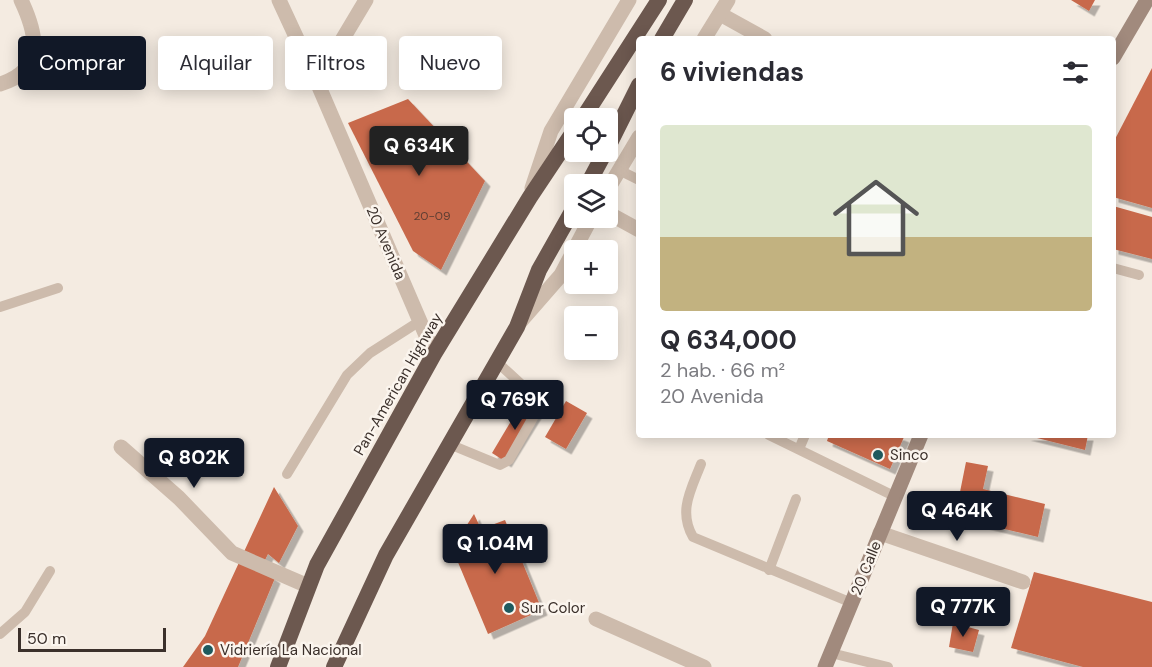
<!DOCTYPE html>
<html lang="es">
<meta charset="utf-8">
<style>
body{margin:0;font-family:"DM Sans",sans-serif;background:#f2f2f3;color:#2b2b33;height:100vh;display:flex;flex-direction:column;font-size:22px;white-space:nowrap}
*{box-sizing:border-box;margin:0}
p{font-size:20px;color:#7c7c81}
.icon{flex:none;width:33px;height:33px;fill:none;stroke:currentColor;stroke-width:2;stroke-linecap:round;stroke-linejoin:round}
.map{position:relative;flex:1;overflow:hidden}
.sheet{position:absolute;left:636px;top:36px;width:480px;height:402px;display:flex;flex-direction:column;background:#fff;border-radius:6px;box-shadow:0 3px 15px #0003}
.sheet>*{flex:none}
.guide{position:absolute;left:18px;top:36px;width:528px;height:54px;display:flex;gap:12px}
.buttons{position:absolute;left:564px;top:108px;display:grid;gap:12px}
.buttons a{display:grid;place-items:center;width:54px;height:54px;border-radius:6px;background:#fff;box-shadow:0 3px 15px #0003;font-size:30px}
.scale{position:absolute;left:18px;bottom:15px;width:148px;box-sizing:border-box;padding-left:6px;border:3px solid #3b302b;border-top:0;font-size:16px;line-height:21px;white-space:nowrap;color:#3b302b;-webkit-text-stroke:4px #fbf5ee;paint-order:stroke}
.price{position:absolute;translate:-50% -51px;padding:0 14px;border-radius:6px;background:#111827;color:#fff;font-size:20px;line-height:39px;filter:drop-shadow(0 2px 3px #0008)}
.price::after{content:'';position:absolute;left:50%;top:36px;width:18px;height:14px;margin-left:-9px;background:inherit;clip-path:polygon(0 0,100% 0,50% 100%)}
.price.selected{background:#222;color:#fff}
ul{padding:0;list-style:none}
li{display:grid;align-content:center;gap:12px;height:318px;padding:0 24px}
li span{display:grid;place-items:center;height:186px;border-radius:6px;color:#555}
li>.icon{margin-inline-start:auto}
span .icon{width:108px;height:108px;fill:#fffc;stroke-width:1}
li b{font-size:26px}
h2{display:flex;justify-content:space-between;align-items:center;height:72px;padding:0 24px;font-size:26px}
.chip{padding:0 21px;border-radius:6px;background:#fff;box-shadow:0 3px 15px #0003;font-size:21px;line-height:54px}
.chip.selected{background:#111827;color:#fff}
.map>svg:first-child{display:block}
.building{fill:#c8694b;filter:url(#shadow)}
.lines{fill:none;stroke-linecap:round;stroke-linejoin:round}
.service{stroke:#cdbbac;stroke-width:10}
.minor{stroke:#cdbbac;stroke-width:15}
.tertiary{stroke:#cdbbac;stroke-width:15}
.secondary{stroke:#a18a7d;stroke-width:15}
.trunk{stroke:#6c584f;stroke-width:16}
.poi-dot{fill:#1f5a5e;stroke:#fbf5ee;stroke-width:2}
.labels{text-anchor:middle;stroke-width:5;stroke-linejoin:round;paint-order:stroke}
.number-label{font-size:12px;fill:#5e3e33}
.street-label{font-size:15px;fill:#3b302b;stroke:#fbf5ee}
.poi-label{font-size:15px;fill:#3b302b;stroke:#fbf5ee;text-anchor:start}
</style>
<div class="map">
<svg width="1152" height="667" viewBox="0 0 1152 667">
<defs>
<filter id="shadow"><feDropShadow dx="5.5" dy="5.5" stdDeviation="0" flood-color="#0004"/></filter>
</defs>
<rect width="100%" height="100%" fill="#f4ebe1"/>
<g class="building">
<polygon points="1071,0 1095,0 1089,11"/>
<polygon points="1152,68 1152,208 1113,197 1113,143"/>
<polygon points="408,99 485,181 441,270 413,251 348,123"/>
<polygon points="1113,206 1152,217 1152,259 1113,249"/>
<polygon points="523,401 538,410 506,462 492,453"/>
<polygon points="566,401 587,413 566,449 545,437"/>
<polygon points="829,435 899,435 904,437 890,469 827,441"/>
<polygon points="1025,435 1088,435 1085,450"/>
<polygon points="966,462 988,466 983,489 1045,504 1038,537 955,517"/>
<polygon points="274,487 298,526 279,563 268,554 261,568 275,578 238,667 183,667 205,636"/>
<polygon points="474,514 481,529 505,520 542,610 488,634 452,548"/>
<polygon points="1034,572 1152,602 1152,667 1083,667 1011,648"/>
<polygon points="953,623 979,630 973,652 949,647"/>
</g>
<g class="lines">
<g class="service">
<polyline points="619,170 639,180"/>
<polyline points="1113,268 1139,275"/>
<polyline points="0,307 58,288"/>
<polyline points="769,435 896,497"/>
<polyline points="449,444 500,465 509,460 539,407 534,396 497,362"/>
<polyline points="799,449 805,435"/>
<path d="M701,464c-10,26 -23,47 -8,73l159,66"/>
<polyline points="287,474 347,375 370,353 420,321"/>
<polyline points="769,570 796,499"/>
<polyline points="0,634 25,612 50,571"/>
<polyline points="831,653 888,667"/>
</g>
<g class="minor">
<polyline points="279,0 317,82 434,354"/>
<polyline points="720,14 765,39"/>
<polyline points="317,82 366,0"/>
<path d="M0,84c46,-14 37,-50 21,-84"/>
<polyline points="121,447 179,498 232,553 308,586"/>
<polyline points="880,533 1023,582"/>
<polyline points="596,619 704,667"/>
</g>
<g class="tertiary">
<polyline points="704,39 728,0"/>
<polyline points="532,188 551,131 629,0"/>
<polyline points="608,189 639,137"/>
<polyline points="608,213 639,230"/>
<polyline points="520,322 561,275 591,218"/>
</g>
<g class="secondary">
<polyline points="1113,58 1147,0"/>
<polyline points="825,667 921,435"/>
</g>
<g class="trunk">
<polyline points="662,39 685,0"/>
<polyline points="583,118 659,0"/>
<polyline points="608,147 639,85"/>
<polyline points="588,184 605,152"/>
<polyline points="278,667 317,565 434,354 530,197 574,131"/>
<polyline points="334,667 386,555 517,327 539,270 574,208"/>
</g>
</g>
<g class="poi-dot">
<circle cx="878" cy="455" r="6"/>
<circle cx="509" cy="608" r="6"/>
<circle cx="208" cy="650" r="6"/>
</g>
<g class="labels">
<g class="number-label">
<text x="432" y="220">20-09</text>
</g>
<g class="street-label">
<text transform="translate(386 243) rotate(67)" y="5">20 Avenida</text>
<text transform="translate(398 384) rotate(-60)" y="5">Pan-American Highway</text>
<text transform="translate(866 568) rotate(-68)" y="5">20 Calle</text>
</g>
<g class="poi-label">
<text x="890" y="460">Sinco</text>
<text x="521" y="613">Sur Color</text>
<text x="220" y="655">Vidriería La Nacional</text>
</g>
</g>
</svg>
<div class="buttons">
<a><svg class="icon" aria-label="locate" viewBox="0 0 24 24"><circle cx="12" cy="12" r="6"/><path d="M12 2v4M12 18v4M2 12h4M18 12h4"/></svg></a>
<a><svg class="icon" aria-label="layers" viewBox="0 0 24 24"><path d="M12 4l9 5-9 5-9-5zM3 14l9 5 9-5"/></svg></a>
<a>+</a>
<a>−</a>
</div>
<div class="scale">50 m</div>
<b class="price selected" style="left:419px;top:177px">Q 634K</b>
<b class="price" style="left:515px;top:431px">Q 769K</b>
<b class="price" style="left:194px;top:489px">Q 802K</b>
<b class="price" style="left:957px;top:542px">Q 464K</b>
<b class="price" style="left:495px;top:575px">Q 1.04M</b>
<b class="price" style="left:963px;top:638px">Q 777K</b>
<div class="guide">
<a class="chip selected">Comprar</a>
<a class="chip">Alquilar</a>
<a class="chip">Filtros</a>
<a class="chip">Nuevo</a>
</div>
<section class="sheet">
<h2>6 viviendas<svg class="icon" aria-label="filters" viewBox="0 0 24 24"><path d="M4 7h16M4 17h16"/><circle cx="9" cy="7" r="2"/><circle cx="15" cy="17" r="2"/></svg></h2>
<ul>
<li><span style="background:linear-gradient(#dfe7d0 60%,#c2b280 0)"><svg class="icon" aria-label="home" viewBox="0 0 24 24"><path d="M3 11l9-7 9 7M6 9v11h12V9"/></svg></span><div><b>Q 634,000</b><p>2 hab. · 66 m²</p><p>20 Avenida</p></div></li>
</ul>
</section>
</div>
